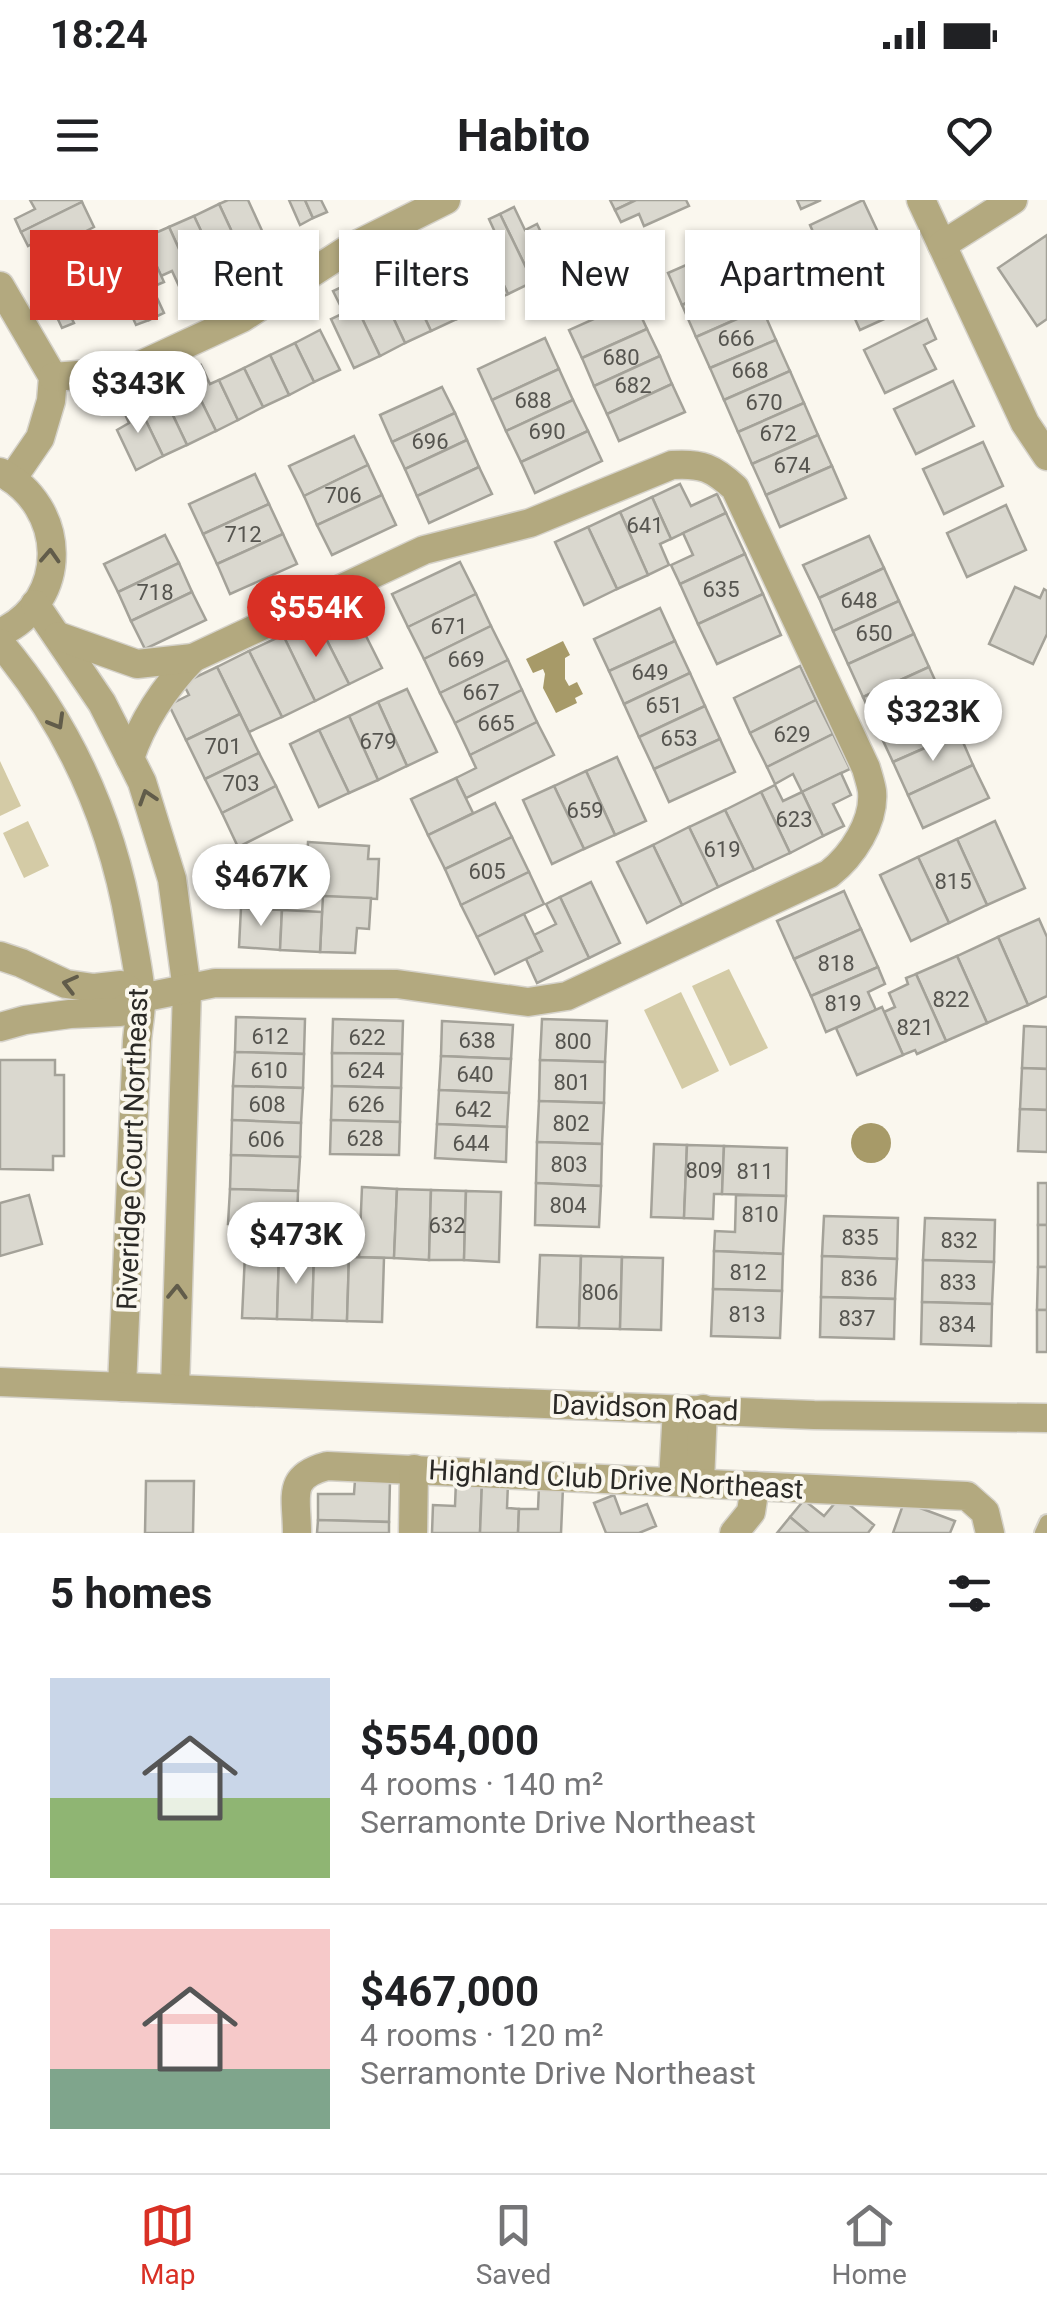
<!DOCTYPE html>
<meta charset="utf-8">
<style>
body{margin:0;font-family:Roboto,sans-serif;background:#f6f6f6;color:#202124;height:100vh;display:flex;flex-direction:column;font-size:38px;white-space:nowrap}
*{box-sizing:border-box;margin:0}
p{font-size:32px;color:#757577}
.icon{flex:none;width:55px;height:55px;fill:none;stroke:currentColor;stroke-width:2;stroke-linecap:round;stroke-linejoin:round}
.map{position:relative;height:1333px;overflow:hidden}
.sheet{display:flex;flex-direction:column;background:#fff;flex:1}
.sheet>*{flex:none}
.banner{position:absolute;left:30px;top:30px;width:988px;height:90px;display:flex;gap:20px}
.price{position:absolute;translate:-50% -85px;padding:0 22px;border-radius:35px;background:#fff;color:#222;font-size:32px;line-height:65px;filter:drop-shadow(0 2px 5px #0008)}
.price::after{content:'';position:absolute;left:50%;top:60px;width:30px;height:22px;margin-left:-15px;background:inherit;clip-path:polygon(0 0,100% 0,50% 100%)}
.price.current{background:#d93025;color:#fff}
ul{padding:0;list-style:none}
li{display:flex;align-items:center;gap:30px;height:250px;padding:0 50px}
li+li{border-top:2px solid #e0e0e0}
li span{display:grid;place-items:center;flex:none;width:280px;height:200px;border-radius:0px;color:#555}
li>.icon{margin-inline-start:auto}
span .icon{width:120px;height:120px;fill:#fffc;stroke-width:1}
li b{font-size:42px}
h2{display:flex;justify-content:space-between;align-items:center;height:120px;padding:0 50px;font-size:42px}
.chip{padding:0 35px;border-radius:0px;background:#fff;box-shadow:0 2px 8px #0004;font-size:35px;line-height:90px}
.chip.current{background:#d93025;color:#fff}
.status{display:flex;justify-content:space-between;align-items:center;height:70px;padding:0 50px;background:#fff;direction:ltr}
.status svg{height:28px;fill:currentColor}
header{display:flex;justify-content:space-between;align-items:center;height:130px;padding:0 50px;background:#fff;font-size:45px;font-weight:700}
.menu{display:flex;justify-content:space-around;align-items:center;height:140px;border-top:2px solid #e0e0e0;background:#fff;font-size:28px;color:#757577}
.menu a{display:grid;justify-items:center;gap:5px}
.menu .current{color:#d93025}
.map>svg:first-child{display:block}
.green{fill:#d4cba6}
.water{fill:#a79a68}
.building{fill:#dad8cf;stroke:#a4a299;stroke-width:2.5}
.lines{fill:none;stroke-linecap:round;stroke-linejoin:round}
.service-casing{stroke:#d5d2ca;stroke-width:18}
.minor-casing{stroke:#d5d2ca;stroke-width:31}
.service{stroke:#b3a97f;stroke-width:14}
.minor{stroke:#b3a97f;stroke-width:28}
.oneway{stroke:#615c4a}
.labels{text-anchor:middle;stroke-width:8;stroke-linejoin:round;paint-order:stroke}
.number-label{font-size:22px;fill:#565550}
.street-label{font-size:28px;fill:#2a2926;stroke:#faf7ee}
</style>
<div class="status"><b>18:24</b><svg viewBox="0 0 49 12"><path d="M0 12V9h3v3zM5 12V6h3v6zM10 12V3h3v9zM15 12V0h3v12zM26 1h20v11H26zM47 4h2v5h-2z"/></svg></div>
<header><svg class="icon" aria-label="menu" viewBox="0 0 24 24"><path d="M4 6h16M4 12h16M4 18h16"/></svg>Habito<svg class="icon" aria-label="heart" viewBox="0 0 24 24"><path d="M12 20l-8-8c-3-5 5-10 8-4 3-6 11-1 8 4z"/></svg></header>
<div class="map">
<svg width="1047" height="1333" viewBox="0 0 1047 1333">
<rect width="100%" height="100%" fill="#faf7ee"/>
<g class="green">
<polygon points="0,561 21,606 0,616"/>
<polygon points="28,621 49,666 24,678 3,633"/>
<polygon points="729,769 768,848 730,866 692,786"/>
<polygon points="681,792 719,871 682,889 644,810"/>
</g>
<g class="water">
<polygon points="563,441 570,455 565,458 565,479 569,486 577,482 583,494 575,498 577,503 556,513 543,488 545,474 543,469 533,473 526,459"/>
<circle cx="871" cy="943" r="20"/>
</g>
<g class="building">
<polygon points="30,0 81,0 82,2 21,32 15,19 35,9"/>
<polygon points="228,0 248,0 264,35 251,40 263,67 251,73 219,4"/>
<polygon points="289,0 305,0 313,18 300,25"/>
<polygon points="305,0 321,0 327,12 313,18"/>
<polygon points="610,0 636,0 615,10"/>
<polygon points="636,0 686,0 689,6 644,26 639,14 621,22 615,10"/>
<polygon points="797,0 821,0 801,9"/>
<polygon points="863,0 884,45 830,70 810,25"/>
<polygon points="82,2 94,27 55,47 49,35 28,46 21,32"/>
<polygon points="219,4 251,73 237,79 226,54 214,59 194,16"/>
<polygon points="514,7 525,30 537,24 559,70 533,82 500,14"/>
<polygon points="500,14 533,82 508,94 486,48 499,41 489,19"/>
<polygon points="194,16 211,52 198,58 210,86 198,91 169,27"/>
<polygon points="169,27 198,91 184,97 172,71 161,76 144,38"/>
<polygon points="463,32 473,53 486,48 508,94 482,107 449,39"/>
<polygon points="1047,35 1047,119 1037,126 998,68"/>
<polygon points="144,38 164,82 152,87 164,113 149,120 118,50"/>
<polygon points="449,39 482,107 457,119 434,72 447,66 437,45"/>
<polygon points="734,44 748,76 682,105 668,73"/>
<polygon points="118,50 149,120 136,125 128,107 116,112 93,62"/>
<polygon points="414,54 425,76 434,72 457,119 431,131 398,62"/>
<polygon points="895,60 915,105 860,130 847,101 832,108 825,91"/>
<polygon points="93,62 113,105 107,107 103,100 83,109 67,73"/>
<polygon points="398,62 431,131 405,143 383,96 396,90 385,68"/>
<polygon points="67,73 83,109 70,115 74,123 62,128 42,85"/>
<polygon points="748,76 762,108 696,137 682,105"/>
<polygon points="363,77 374,100 383,96 405,143 380,156 346,85"/>
<polygon points="346,85 380,156 354,168 331,119 344,113 333,91"/>
<polygon points="634,101 647,129 582,158 569,130"/>
<polygon points="762,108 776,140 710,168 696,137"/>
<polygon points="927,119 936,139 924,145 936,169 885,193 864,150"/>
<polygon points="647,129 660,156 594,186 582,158"/>
<polygon points="320,130 340,170 314,182 295,143"/>
<polygon points="545,138 559,169 492,200 478,169"/>
<polygon points="776,140 790,171 724,200 710,168"/>
<polygon points="295,143 314,182 289,195 270,155"/>
<polygon points="270,155 289,195 263,207 244,168"/>
<polygon points="660,156 672,184 607,214 594,186"/>
<polygon points="201,165 210,184 219,180 238,220 216,231 187,172"/>
<polygon points="244,168 263,207 238,220 219,180"/>
<polygon points="559,169 573,200 506,231 492,200"/>
<polygon points="790,171 804,203 738,232 724,200"/>
<polygon points="187,172 216,231 187,245 168,205 182,198 172,179"/>
<polygon points="953,181 974,226 916,254 894,209"/>
<polygon points="672,184 685,212 619,241 607,214"/>
<polygon points="442,187 455,213 392,242 380,215"/>
<polygon points="148,189 158,210 168,205 187,245 163,256 134,196"/>
<polygon points="134,196 163,256 136,270 117,230 129,223 120,203"/>
<polygon points="573,200 588,231 521,262 506,231"/>
<polygon points="804,203 818,235 752,264 738,232"/>
<polygon points="455,213 467,240 405,269 392,242"/>
<polygon points="588,231 602,261 535,293 521,262"/>
<polygon points="818,235 832,266 766,295 752,264"/>
<polygon points="354,236 368,265 304,296 289,266"/>
<polygon points="467,240 479,267 417,296 405,269"/>
<polygon points="983,242 1003,286 944,314 923,269"/>
<polygon points="368,265 382,295 317,325 304,296"/>
<polygon points="832,266 846,298 780,327 766,295"/>
<polygon points="479,267 492,294 429,323 417,296"/>
<polygon points="255,274 269,304 203,334 189,304"/>
<polygon points="680,284 691,306 717,294 726,313 671,339 652,297"/>
<polygon points="382,295 396,325 332,355 317,325"/>
<polygon points="652,297 671,339 660,344 669,365 648,375 620,312"/>
<polygon points="269,304 283,334 217,364 203,334"/>
<polygon points="1006,305 1026,350 967,377 947,333"/>
<polygon points="620,312 648,375 617,389 588,327"/>
<polygon points="726,313 745,354 680,384 671,365 693,355 683,333"/>
<polygon points="588,327 617,389 584,405 555,342"/>
<polygon points="283,334 297,364 230,394 217,364"/>
<polygon points="165,335 179,363 118,392 104,364"/>
<polygon points="869,336 884,368 819,398 803,365"/>
<polygon points="745,354 763,394 698,424 680,384"/>
<polygon points="460,362 476,394 408,427 392,394"/>
<polygon points="179,363 192,392 131,421 118,392"/>
<polygon points="884,368 899,401 833,431 819,398"/>
<polygon points="1015,387 1040,398 1044,389 1047,391 1047,434 1033,464 989,444"/>
<polygon points="192,392 206,420 145,449 131,421"/>
<polygon points="476,394 491,426 424,459 408,427"/>
<polygon points="763,394 781,435 717,464 698,424"/>
<polygon points="899,401 914,434 848,464 833,431"/>
<polygon points="349,402 382,468 349,484 316,419"/>
<polygon points="660,408 675,441 609,471 594,439"/>
<polygon points="316,419 349,484 315,501 283,435"/>
<polygon points="491,426 508,460 440,493 424,459"/>
<polygon points="914,434 929,467 863,497 848,464"/>
<polygon points="283,435 315,501 282,517 249,451"/>
<polygon points="675,441 690,473 624,504 609,471"/>
<polygon points="249,451 282,517 249,532 217,467"/>
<polygon points="508,460 522,490 455,523 440,493"/>
<polygon points="800,466 816,500 750,533 734,498"/>
<polygon points="217,467 240,514 186,540 169,505 189,495 183,483"/>
<polygon points="929,467 944,500 878,530 863,497"/>
<polygon points="690,473 705,506 639,537 624,504"/>
<polygon points="407,489 437,552 407,566 378,502"/>
<polygon points="522,490 537,522 470,555 455,523"/>
<polygon points="816,500 833,534 767,567 750,533"/>
<polygon points="944,500 959,533 893,562 878,530"/>
<polygon points="378,502 407,566 378,580 349,516"/>
<polygon points="705,506 720,539 654,569 639,537"/>
<polygon points="240,514 259,553 205,579 186,540"/>
<polygon points="349,516 378,580 349,593 319,530"/>
<polygon points="537,522 554,555 466,598 456,578 476,568 470,555"/>
<polygon points="319,530 349,593 319,607 290,544"/>
<polygon points="959,533 973,565 908,595 893,562"/>
<polygon points="833,534 850,569 802,592 793,574 775,584 767,567"/>
<polygon points="720,539 735,572 669,602 654,569"/>
<polygon points="259,553 276,586 222,613 205,579"/>
<polygon points="617,557 646,621 615,635 586,571"/>
<polygon points="973,565 989,598 923,628 908,595"/>
<polygon points="586,571 615,635 584,649 554,586"/>
<polygon points="841,573 851,595 833,604 844,626 823,636 802,592"/>
<polygon points="456,578 473,613 428,635 411,599"/>
<polygon points="775,585 783,601 802,592 823,636 790,653 761,592"/>
<polygon points="276,586 292,620 238,647 222,613"/>
<polygon points="554,586 584,649 552,664 523,600"/>
<polygon points="761,592 790,653 754,670 725,610"/>
<polygon points="495,603 512,637 445,669 428,635"/>
<polygon points="725,610 754,670 718,687 689,627"/>
<polygon points="995,621 1025,688 987,705 957,639"/>
<polygon points="689,627 718,687 682,705 653,645"/>
<polygon points="512,637 529,672 461,705 445,669"/>
<polygon points="957,639 987,705 949,723 918,657"/>
<polygon points="308,642 369,646 368,659 379,659 377,699 318,696 318,688 306,687"/>
<polygon points="653,645 682,705 647,723 617,662"/>
<polygon points="918,657 949,723 911,741 880,675"/>
<polygon points="529,672 544,704 477,737 461,705"/>
<polygon points="591,682 620,743 589,758 560,697"/>
<polygon points="844,691 861,729 794,759 777,721"/>
<polygon points="323,696 371,698 369,729 357,728 355,753 320,752"/>
<polygon points="560,697 589,758 537,783 526,759 542,751 534,735 556,724 546,704"/>
<polygon points="241,708 282,710 280,750 239,747"/>
<polygon points="282,710 322,712 320,752 280,750"/>
<polygon points="524,714 542,751 495,774 477,737"/>
<polygon points="1039,719 1047,737 1047,796 1028,805 998,737"/>
<polygon points="861,729 878,767 811,796 794,759"/>
<polygon points="998,737 1028,805 987,823 957,756"/>
<polygon points="957,756 987,823 946,841 916,774"/>
<polygon points="878,767 885,784 868,792 876,810 826,832 811,796"/>
<polygon points="916,774 946,841 917,854 915,850 903,855 884,812 895,807 889,793 908,784 906,778"/>
<polygon points="882,807 903,855 857,875 836,828"/>
<polygon points="236,817 305,819 304,854 235,852"/>
<polygon points="333,819 403,821 402,854 332,853"/>
<polygon points="542,819 607,821 605,862 540,860"/>
<polygon points="442,821 513,825 511,859 441,856"/>
<polygon points="1024,826 1047,827 1047,869 1022,868"/>
<polygon points="235,852 304,854 303,888 233,886"/>
<polygon points="332,853 402,854 401,888 332,886"/>
<polygon points="441,856 511,859 509,893 439,890"/>
<polygon points="0,860 55,860 55,875 64,875 64,956 53,956 53,970 0,969"/>
<polygon points="540,860 605,862 604,903 539,901"/>
<polygon points="1022,868 1047,869 1047,910 1020,909"/>
<polygon points="233,886 303,888 301,923 232,920"/>
<polygon points="332,886 401,888 400,922 331,920"/>
<polygon points="439,890 509,893 507,927 437,924"/>
<polygon points="539,901 604,903 602,944 537,942"/>
<polygon points="1020,909 1047,910 1047,952 1018,951"/>
<polygon points="232,920 301,923 300,957 231,955"/>
<polygon points="331,920 400,922 399,955 330,954"/>
<polygon points="437,924 507,927 506,962 435,958"/>
<polygon points="537,942 602,944 601,986 536,983"/>
<polygon points="654,944 687,945 684,1018 651,1017"/>
<polygon points="687,945 724,946 722,994 714,994 713,1019 684,1018"/>
<polygon points="724,946 787,948 786,996 722,994"/>
<polygon points="231,955 300,957 298,991 230,989"/>
<polygon points="536,983 601,986 599,1027 535,1025"/>
<rect x="1038" y="983" width="9" height="42"/>
<polygon points="362,987 397,989 394,1058 359,1057"/>
<polygon points="230,989 298,991 297,1026 228,1024"/>
<polygon points="397,989 431,990 429,1060 394,1058"/>
<polygon points="431,990 466,991 464,1060 429,1060"/>
<polygon points="466,991 501,992 499,1062 464,1060"/>
<polygon points="29,995 42,1044 0,1056 0,1003"/>
<polygon points="736,995 786,996 783,1054 714,1051 715,1031 735,1032"/>
<polygon points="824,1016 898,1018 897,1059 822,1056"/>
<polygon points="925,1018 995,1020 994,1062 923,1060"/>
<rect x="1038" y="1025" width="9" height="42"/>
<polygon points="714,1051 783,1054 782,1091 713,1089"/>
<polygon points="245,1054 279,1055 277,1119 242,1118"/>
<polygon points="279,1055 314,1056 312,1120 277,1119"/>
<polygon points="540,1055 581,1056 579,1128 537,1127"/>
<polygon points="314,1056 349,1057 347,1121 312,1120"/>
<polygon points="581,1056 622,1057 620,1129 579,1128"/>
<polygon points="822,1056 897,1059 895,1099 821,1097"/>
<polygon points="349,1057 384,1058 382,1122 347,1121"/>
<polygon points="622,1057 663,1058 661,1130 620,1129"/>
<polygon points="923,1060 994,1062 992,1104 922,1102"/>
<polygon points="1038,1067 1047,1067 1047,1110 1037,1110"/>
<polygon points="713,1089 782,1091 780,1138 711,1136"/>
<polygon points="821,1097 895,1099 894,1139 820,1137"/>
<polygon points="922,1102 992,1104 991,1146 921,1144"/>
<rect x="1037" y="1110" width="10" height="42"/>
<polygon points="355,1280 390,1281 389,1322 318,1320 318,1294 354,1294"/>
<polygon points="146,1281 194,1281 193,1333 145,1333"/>
<polygon points="456,1281 482,1282 480,1333 432,1333 433,1305 455,1306"/>
<polygon points="482,1282 508,1283 507,1308 519,1309 518,1333 480,1333"/>
<polygon points="539,1286 563,1287 561,1333 518,1333 519,1309 538,1309"/>
<polygon points="614,1295 621,1314 647,1304 656,1326 639,1333 606,1333 594,1303"/>
<polygon points="840,1297 874,1325 868,1333 809,1333 790,1317 804,1300 824,1316"/>
<polygon points="904,1302 955,1321 950,1333 893,1333"/>
<polygon points="790,1317 809,1333 777,1333"/>
<polygon points="318,1320 389,1322 389,1333 317,1333"/>
</g>
<g class="lines">
<g class="service-casing">
<polyline id="service" points="1042,1333 1047,1322"/>
</g>
<g class="minor-casing">
<g id="minor">
<polyline points="921,0 1025,223 1047,256"/>
<polyline points="942,45 1013,0"/>
<polyline points="0,86 53,177 51,201 40,238 12,279"/>
<polyline points="53,177 128,171 242,118 350,48 446,0"/>
<path d="M0,272c67,34 71,128 0,161"/>
<polyline points="35,404 102,503 130,558 142,582 172,679 187,790 175,1189"/>
<path d="M0,443c69,82 112,178 130,283 4,23 9,46 11,69 1,15 -3,31 -4,46l-15,346"/>
<path d="M130,558c13,-39 35,-71 63,-100"/>
<polyline points="0,756 21,763 66,784 94,788 121,785 141,798"/>
<path d="M0,827l25,-7 45,-6 50,-2 21,-14 74,-15 182,1 131,18 39,-6 262,-122c23,-18 46,-52 43,-83 -1,-7 -4,-16 -6,-23l-131,-280c-22,-20 -33,-25 -63,-23l-142,58 -106,27 -231,108 -56,6 -79,-28"/>
<polyline points="0,1182 814,1215 1047,1218"/>
<polyline points="673,1281 677,1209"/>
<polyline points="700,1282 703,1209"/>
<path d="M297,1333c0,-37 -11,-56 30,-67l640,30 18,16 5,21"/>
<polyline points="413,1333 414,1269"/>
<polyline points="734,1333 751,1312 755,1286"/>
</g>
</g>
<use href="#service" class="service"/>
<use href="#minor" class="minor"/>
</g>
<defs><path id="oneway-chevron" d="M-2-3.5L2.5 0L-2 3.5" fill="none" stroke-width="1.6" stroke-linecap="round" stroke-linejoin="round" transform="scale(2.5)"/></defs>
<g class="oneway">
<use href="#oneway-chevron" transform="translate(50 356) rotate(-87)"/>
<use href="#oneway-chevron" transform="translate(57 522) rotate(60)"/>
<use href="#oneway-chevron" transform="translate(147 597) rotate(-108)"/>
<use href="#oneway-chevron" transform="translate(70 784) rotate(-166)"/>
<use href="#oneway-chevron" transform="translate(177 1092) rotate(-88)"/>
</g>
<g class="labels">
<g class="number-label">
<text x="736" y="146">666</text>
<text x="621" y="165">680</text>
<text x="750" y="178">668</text>
<text x="633" y="193">682</text>
<text x="533" y="208">688</text>
<text x="764" y="210">670</text>
<text x="547" y="239">690</text>
<text x="778" y="241">672</text>
<text x="430" y="249">696</text>
<text x="792" y="273">674</text>
<text x="343" y="303">706</text>
<text x="645" y="333">641</text>
<text x="243" y="342">712</text>
<text x="721" y="397">635</text>
<text x="155" y="400">718</text>
<text x="859" y="408">648</text>
<text x="449" y="434">671</text>
<text x="874" y="441">650</text>
<text x="466" y="467">669</text>
<text x="650" y="480">649</text>
<text x="481" y="500">667</text>
<text x="664" y="513">651</text>
<text x="496" y="531">665</text>
<text x="792" y="542">629</text>
<text x="679" y="546">653</text>
<text x="378" y="549">679</text>
<text x="223" y="554">701</text>
<text x="241" y="591">703</text>
<text x="585" y="618">659</text>
<text x="794" y="627">623</text>
<text x="722" y="657">619</text>
<text x="487" y="679">605</text>
<text x="953" y="689">815</text>
<text x="836" y="771">818</text>
<text x="951" y="807">822</text>
<text x="843" y="811">819</text>
<text x="915" y="835">821</text>
<text x="270" y="844">612</text>
<text x="367" y="845">622</text>
<text x="477" y="848">638</text>
<text x="573" y="849">800</text>
<text x="269" y="878">610</text>
<text x="366" y="878">624</text>
<text x="475" y="882">640</text>
<text x="572" y="890">801</text>
<text x="267" y="912">608</text>
<text x="366" y="912">626</text>
<text x="473" y="917">642</text>
<text x="571" y="931">802</text>
<text x="365" y="946">628</text>
<text x="266" y="947">606</text>
<text x="471" y="951">644</text>
<text x="569" y="972">803</text>
<text x="704" y="978">809</text>
<text x="755" y="979">811</text>
<text x="568" y="1013">804</text>
<text x="760" y="1022">810</text>
<text x="447" y="1033">632</text>
<text x="860" y="1045">835</text>
<text x="959" y="1048">832</text>
<text x="748" y="1080">812</text>
<text x="859" y="1086">836</text>
<text x="958" y="1090">833</text>
<text x="600" y="1100">806</text>
<text x="747" y="1122">813</text>
<text x="857" y="1126">837</text>
<text x="957" y="1132">834</text>
</g>
<g class="street-label">
<text transform="translate(132 949) rotate(-88)" y="10">Riveridge Court Northeast</text>
<text transform="translate(645 1207) rotate(2)" y="10">Davidson Road</text>
<text transform="translate(616 1279) rotate(3)" y="10">Highland Club Drive Northeast</text>
</g>
</g>
</svg>
<b class="price" style="left:138px;top:236px">$343K</b>
<b class="price current" style="left:316px;top:460px">$554K</b>
<b class="price" style="left:933px;top:564px">$323K</b>
<b class="price" style="left:261px;top:729px">$467K</b>
<b class="price" style="left:296px;top:1087px">$473K</b>
<div class="banner">
<a class="chip current">Buy</a>
<a class="chip">Rent</a>
<a class="chip">Filters</a>
<a class="chip">New</a>
<a class="chip">Apartment</a>
</div>
</div>
<section class="sheet">
<h2>5 homes<svg class="icon" aria-label="filters" viewBox="0 0 24 24"><path d="M4 7h16M4 17h16"/><circle cx="9" cy="7" r="2"/><circle cx="15" cy="17" r="2"/></svg></h2>
<ul>
<li><span style="background:linear-gradient(#c9d6e8 60%,#8fb573 0)"><svg class="icon" aria-label="home" viewBox="0 0 24 24"><path d="M3 11l9-7 9 7M6 9v11h12V9"/></svg></span><div><b>$554,000</b><p>4 rooms · 140 m²</p><p>Serramonte Drive Northeast</p></div></li>
<li><span style="background:linear-gradient(#f6c9c9 70%,#7fa58c 0)"><svg class="icon" aria-label="home" viewBox="0 0 24 24"><path d="M3 11l9-7 9 7M6 9v11h12V9"/></svg></span><div><b>$467,000</b><p>4 rooms · 120 m²</p><p>Serramonte Drive Northeast</p></div></li>
</ul>
</section>
<nav class="menu">
<a class="current"><svg class="icon" aria-label="map" viewBox="0 0 24 24"><path d="M3 6l6-2 6 2 6-2v14l-6 2-6-2-6 2zM9 4v14M15 6v14"/></svg>Map</a>
<a><svg class="icon" aria-label="saved" viewBox="0 0 24 24"><path d="M7 4h10v16l-5-4-5 4z"/></svg>Saved</a>
<a><svg class="icon" aria-label="home" viewBox="0 0 24 24"><path d="M3 11l9-7 9 7M6 9v11h12V9"/></svg>Home</a>
</nav>
